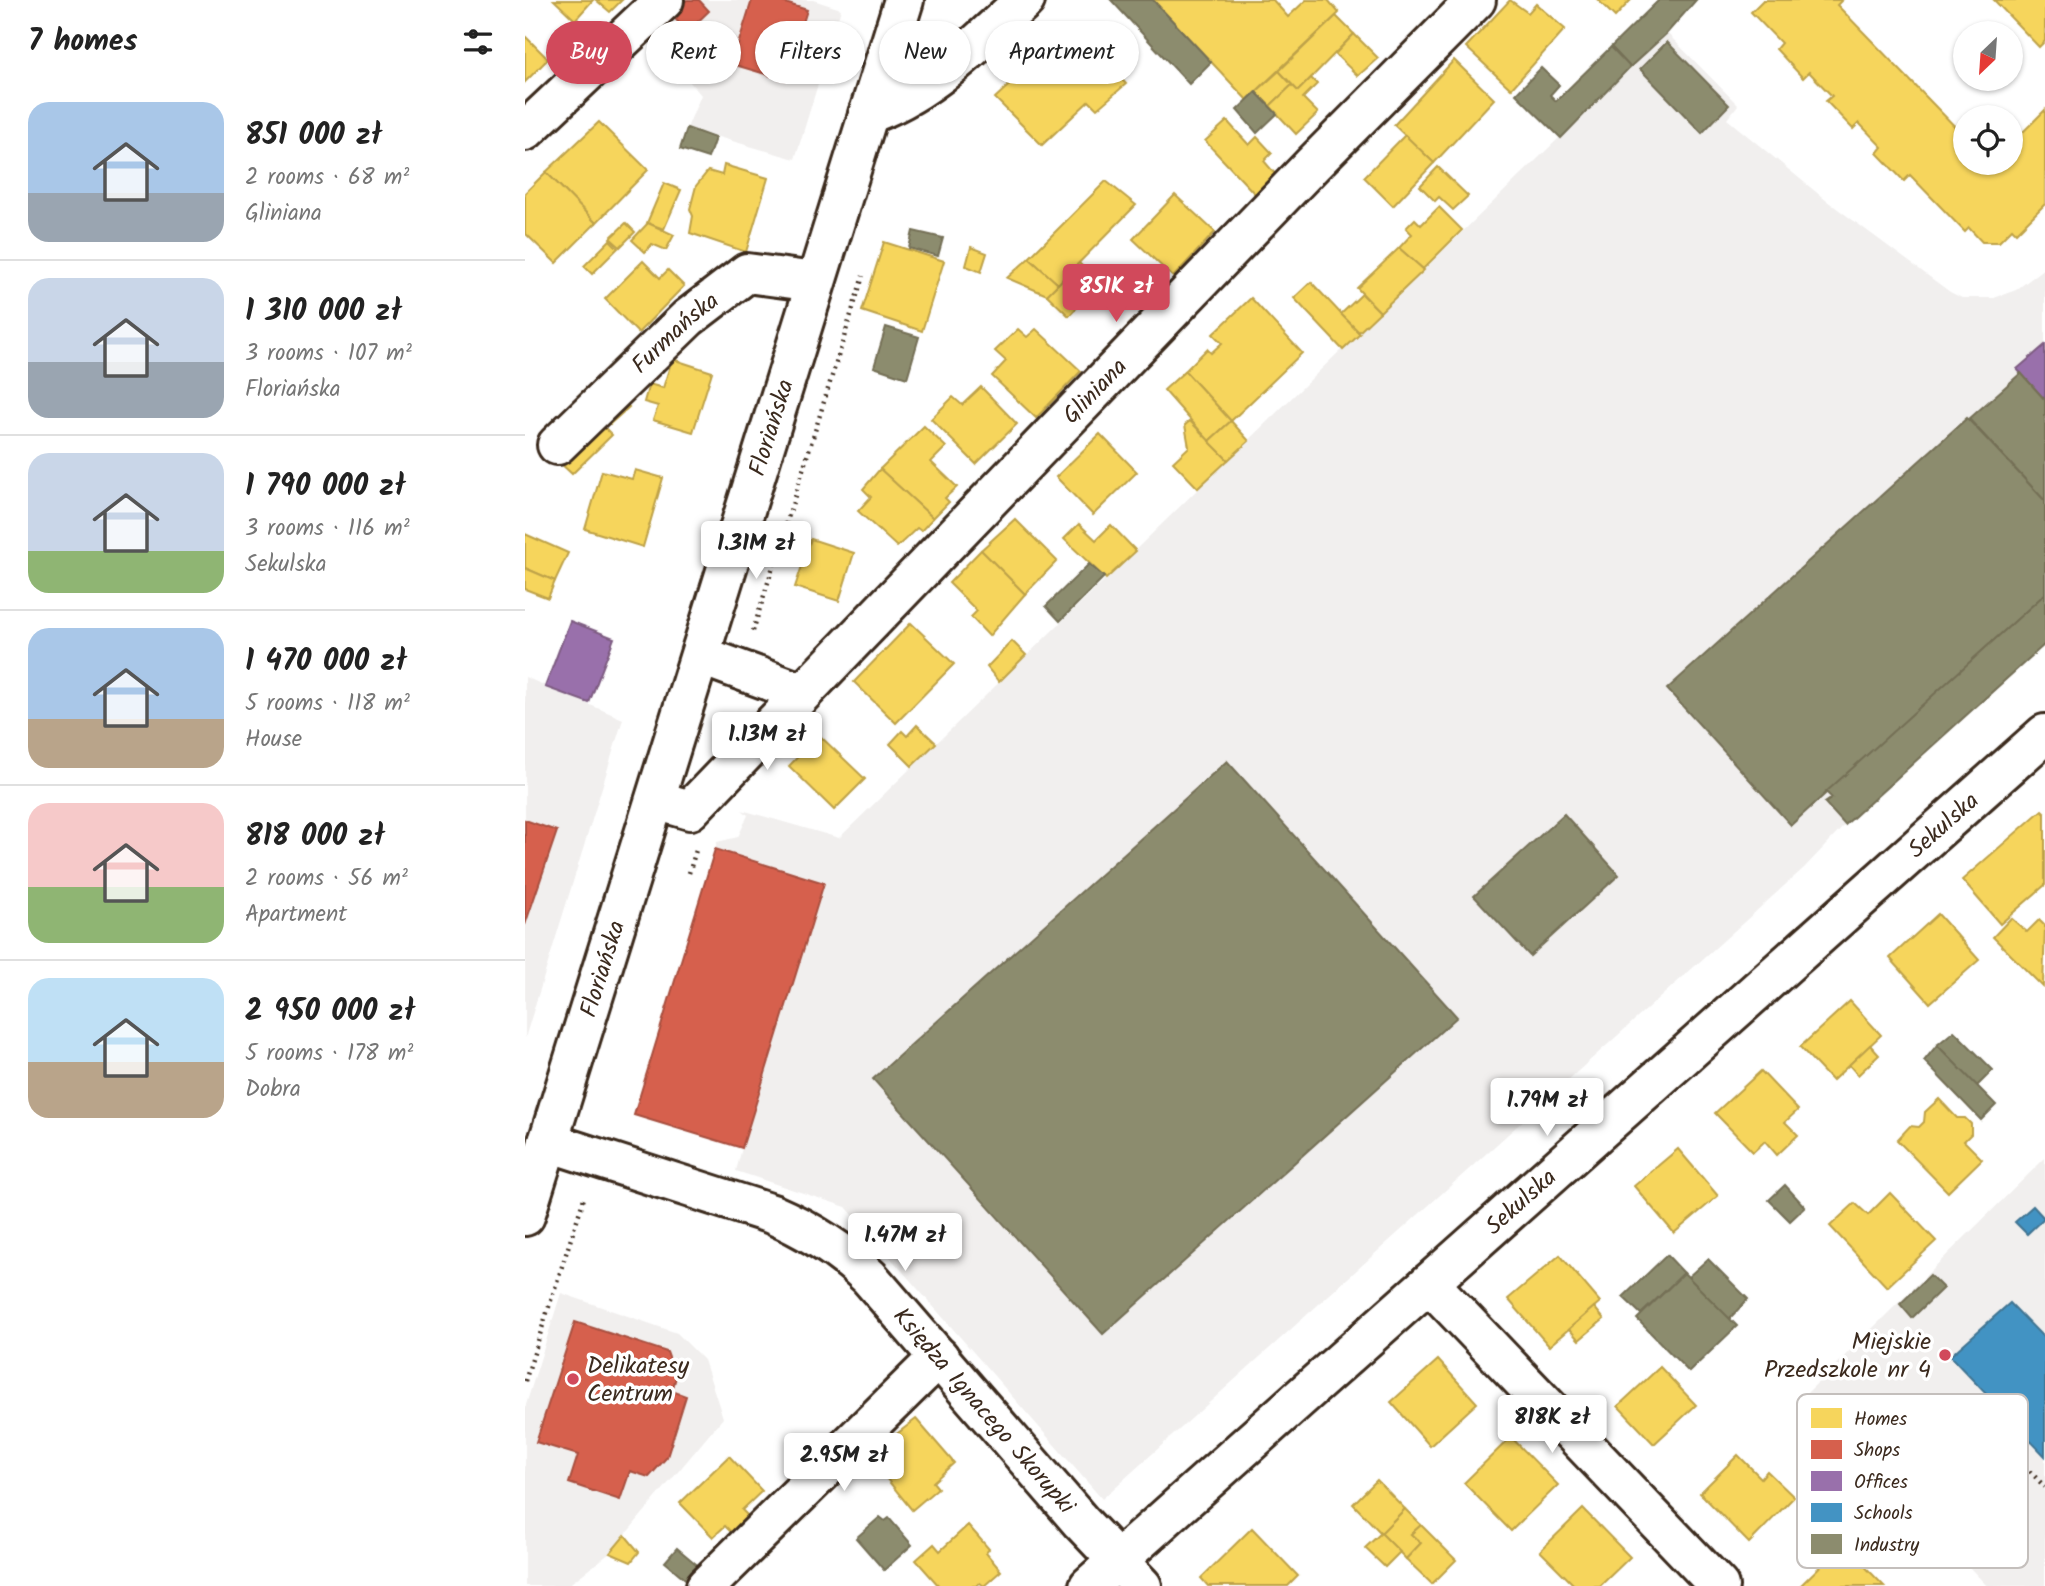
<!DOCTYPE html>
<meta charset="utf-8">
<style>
body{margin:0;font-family:Kalam,sans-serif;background:#f2f2f2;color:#222;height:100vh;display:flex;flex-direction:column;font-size:26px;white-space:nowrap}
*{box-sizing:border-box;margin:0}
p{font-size:23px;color:#767676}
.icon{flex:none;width:38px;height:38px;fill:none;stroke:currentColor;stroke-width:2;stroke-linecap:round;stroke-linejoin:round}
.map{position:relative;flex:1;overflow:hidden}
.panel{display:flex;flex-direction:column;background:#fff;width:525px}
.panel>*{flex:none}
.hud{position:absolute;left:21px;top:21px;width:665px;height:63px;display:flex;gap:14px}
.needle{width:46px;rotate:205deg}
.controls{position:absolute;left:1428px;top:21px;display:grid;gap:14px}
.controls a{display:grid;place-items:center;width:70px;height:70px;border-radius:50%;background:#fff;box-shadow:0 2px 5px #0004;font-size:35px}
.price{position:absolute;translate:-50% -60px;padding:0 16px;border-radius:7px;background:#fff;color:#222;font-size:23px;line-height:46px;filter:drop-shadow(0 2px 4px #0008)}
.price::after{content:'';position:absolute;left:50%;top:42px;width:21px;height:16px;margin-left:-10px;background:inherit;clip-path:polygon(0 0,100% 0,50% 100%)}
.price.selected{background:#d1495b;color:#fff}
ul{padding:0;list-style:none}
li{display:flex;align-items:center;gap:21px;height:175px;padding:0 28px}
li+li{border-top:2px solid #e0e0e0}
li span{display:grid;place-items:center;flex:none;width:196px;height:140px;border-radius:21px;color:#555}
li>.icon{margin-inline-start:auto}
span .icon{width:84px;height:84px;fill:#fffc;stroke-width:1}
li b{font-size:30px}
h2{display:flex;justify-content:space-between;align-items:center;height:84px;padding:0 28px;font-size:30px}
.pill{padding:0 24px;border-radius:32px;background:#fff;box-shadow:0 2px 5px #0004;font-size:24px;line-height:63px}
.pill.selected{background:#d1495b;color:#fff}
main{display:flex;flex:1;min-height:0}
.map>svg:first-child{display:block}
.built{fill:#f1efee}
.homes{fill:#f6d55c;stroke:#bea249;stroke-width:2}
.shops{fill:#d6604d;stroke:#a8503f;stroke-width:2}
.offices{fill:#9970ab;stroke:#7d5b81;stroke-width:2}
.schools{fill:#4393c3;stroke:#417492;stroke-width:2}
.industry{fill:#8c8c6e;stroke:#746f56;stroke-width:2}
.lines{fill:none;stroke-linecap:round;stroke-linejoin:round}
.street-casing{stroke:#3b2a1e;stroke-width:44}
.secondary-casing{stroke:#3b2a1e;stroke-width:44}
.path{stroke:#3b2a1e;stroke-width:4.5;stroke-dasharray:2 5;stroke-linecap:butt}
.street{stroke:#fff;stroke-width:38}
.secondary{stroke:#fff;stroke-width:38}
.poi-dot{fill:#d1495b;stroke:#fff;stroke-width:2.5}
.labels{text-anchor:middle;stroke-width:7;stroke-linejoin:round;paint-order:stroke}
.street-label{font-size:24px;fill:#3b2a1e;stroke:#fff}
.poi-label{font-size:24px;fill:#3b2a1e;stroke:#fff;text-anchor:end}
.key{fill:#fff;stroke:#c4bfbc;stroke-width:2}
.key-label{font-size:19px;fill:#3b2a1e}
</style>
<main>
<section class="panel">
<h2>7 homes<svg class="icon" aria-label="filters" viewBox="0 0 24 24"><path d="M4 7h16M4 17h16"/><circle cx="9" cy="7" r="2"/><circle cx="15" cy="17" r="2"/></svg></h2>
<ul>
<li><span style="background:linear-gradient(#a9c7e8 65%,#9aa5b1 0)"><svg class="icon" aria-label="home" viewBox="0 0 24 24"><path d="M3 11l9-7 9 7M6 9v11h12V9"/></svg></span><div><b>851 000 zł</b><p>2 rooms · 68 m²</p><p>Gliniana</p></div></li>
<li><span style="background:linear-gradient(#c9d6e8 60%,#9aa5b1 0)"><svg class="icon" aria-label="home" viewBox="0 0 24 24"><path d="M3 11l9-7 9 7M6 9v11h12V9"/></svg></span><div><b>1 310 000 zł</b><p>3 rooms · 107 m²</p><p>Floriańska</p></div></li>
<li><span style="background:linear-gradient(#c9d6e8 70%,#8fb573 0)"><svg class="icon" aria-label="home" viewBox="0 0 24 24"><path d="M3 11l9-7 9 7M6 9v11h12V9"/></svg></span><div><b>1 790 000 zł</b><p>3 rooms · 116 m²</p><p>Sekulska</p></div></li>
<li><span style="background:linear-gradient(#a9c7e8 65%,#b9a48a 0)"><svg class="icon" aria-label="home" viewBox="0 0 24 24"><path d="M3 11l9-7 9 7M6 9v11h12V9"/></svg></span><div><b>1 470 000 zł</b><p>5 rooms · 118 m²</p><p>House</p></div></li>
<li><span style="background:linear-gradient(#f6c9c9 60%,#8fb573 0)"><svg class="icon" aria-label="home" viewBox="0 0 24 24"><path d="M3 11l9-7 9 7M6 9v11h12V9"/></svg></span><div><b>818 000 zł</b><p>2 rooms · 56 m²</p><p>Apartment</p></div></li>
<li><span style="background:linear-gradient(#bfe0f5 60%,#b9a48a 0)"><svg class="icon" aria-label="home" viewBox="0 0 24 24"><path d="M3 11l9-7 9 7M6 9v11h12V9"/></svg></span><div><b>2 950 000 zł</b><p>5 rooms · 178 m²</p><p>Dobra</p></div></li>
</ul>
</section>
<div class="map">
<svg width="1520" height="1586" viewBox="0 0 1520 1586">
<rect width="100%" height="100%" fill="#fff"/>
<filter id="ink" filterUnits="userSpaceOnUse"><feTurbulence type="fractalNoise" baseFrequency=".0143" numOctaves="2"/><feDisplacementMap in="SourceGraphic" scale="14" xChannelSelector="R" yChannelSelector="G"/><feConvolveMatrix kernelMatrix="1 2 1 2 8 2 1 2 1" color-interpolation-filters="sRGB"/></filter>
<g filter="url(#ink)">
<g class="built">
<polygon points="162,0 288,0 316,9 270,159 162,128 176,95 124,34"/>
<polygon points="1142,33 1213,105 1202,119 1302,201 1425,292 1437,298 1469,298 1491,290 1520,268 1520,644 1320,825 1279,868 577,1499 321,1207 211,1171 217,1148 109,1115 192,842 213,837 223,815 217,810 314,838"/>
<polygon points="0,677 98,719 0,1038"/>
<polygon points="1520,1158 1520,1586 1462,1586 1281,1394"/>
<polygon points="36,1293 152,1333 179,1360 198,1418 85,1553 42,1586 0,1586 0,1408"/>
</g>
<g class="homes">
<polygon points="29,0 68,0 50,20"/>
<polygon points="71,0 97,0 85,12"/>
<polygon points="628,0 748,0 763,17 781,0 803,0 814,13 722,100"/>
<polygon points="985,0 1003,13 1011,4 1040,29 986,89 941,47"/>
<polygon points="1073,0 1106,0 1090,17"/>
<polygon points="1238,0 1317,0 1312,5 1440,137 1440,163 1486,163 1486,144 1520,110 1520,204 1491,233 1487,229 1474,242 1457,242 1444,228 1440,232 1385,175 1379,181 1352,153 1357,147 1334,123 1328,129 1301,101 1307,96 1284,72 1278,78 1251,49 1256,43 1226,12"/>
<polygon points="1469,0 1520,0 1520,41 1514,47"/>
<polygon points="811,16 829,34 773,91 754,71"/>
<polygon points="553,31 601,84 572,109 564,101 517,145 470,98 524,48 528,53"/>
<polygon points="829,34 853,58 833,76 810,54"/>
<polygon points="1,37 23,59 0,82 0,38"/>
<polygon points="929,60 969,99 909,163 869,125"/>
<polygon points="754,71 767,85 745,106 731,92"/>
<polygon points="786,78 792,84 778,98 793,113 771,134 745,106 767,85 773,91"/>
<polygon points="702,121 724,145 732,137 747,153 739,161 751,175 730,194 680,141"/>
<polygon points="74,122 123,170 71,223 21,172"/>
<polygon points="880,135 909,163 868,206 839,177"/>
<polygon points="199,165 243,178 221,252 165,233 168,216 165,209 171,186 183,171 197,175"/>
<polygon points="913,167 943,196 928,210 914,197 910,201 895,186"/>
<polygon points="21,172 71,223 31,263 0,233 0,193"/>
<polygon points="581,181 611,205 533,284 504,258"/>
<polygon points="139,183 156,190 139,229 122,223"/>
<polygon points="650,195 690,232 648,277 608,239"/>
<polygon points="914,207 937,230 898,269 874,248 887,234 881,228 890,219 896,225"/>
<polygon points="101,223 110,232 95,247 85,238"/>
<polygon points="123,223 149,235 141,250 127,244 120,252 107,240"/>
<polygon points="85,240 93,248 67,274 59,266"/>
<polygon points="359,242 419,261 397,331 337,311"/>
<polygon points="446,247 462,253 456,272 441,266"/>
<polygon points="874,248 899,270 855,312 832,288"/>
<polygon points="504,258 533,284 522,295 482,278"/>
<polygon points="118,261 135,278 143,270 159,286 113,333 80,299"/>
<polygon points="554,263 569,278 554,293 559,300 544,316 522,295"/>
<polygon points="786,282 835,334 818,350 769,298"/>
<polygon points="837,294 855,312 834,332 816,314"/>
<polygon points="726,298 777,353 706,421 660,371 682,349 686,353 697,343 688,334"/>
<polygon points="493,329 502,337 511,329 556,371 511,418 467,376 481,361 470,351"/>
<polygon points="147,359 187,372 168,432 128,420 133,406 119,402 124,384 138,388"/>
<polygon points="660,371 706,421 684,441 639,390"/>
<polygon points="456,387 492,424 451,464 406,419 428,397 437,405"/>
<polygon points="94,398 104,407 85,424 74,417"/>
<polygon points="665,421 703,460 673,488 648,462 664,447 660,425"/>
<polygon points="706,421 724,441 703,460 684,441"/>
<polygon points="74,422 87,435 47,474 34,462"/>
<polygon points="399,426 421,447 406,462 432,487 420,498 424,502 408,518 355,469"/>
<polygon points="575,434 612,472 568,515 531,477"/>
<polygon points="355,469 408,518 396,531 392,528 372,547 333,511 346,497 338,489"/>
<polygon points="110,470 138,478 118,547 60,529 77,471 107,479"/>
<polygon points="490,519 532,561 500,594 456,550"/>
<polygon points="554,524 571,540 586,525 611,551 581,579 539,539"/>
<polygon points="0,534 43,553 30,581 0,568"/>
<polygon points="286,539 329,553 314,601 270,587"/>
<polygon points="456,550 500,594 464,636 446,617 452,611 424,583"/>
<polygon points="0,568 30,581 23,598 0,589"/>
<polygon points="386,623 429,664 371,723 329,682"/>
<polygon points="487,641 501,655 474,682 462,667"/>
<polygon points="392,725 411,743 387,766 365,744 377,731 382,736"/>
<polygon points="294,735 340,779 309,810 264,766"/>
<polygon points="1517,810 1520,813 1520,885 1475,924 1437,880"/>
<polygon points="1413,914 1454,960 1405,1003 1365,958"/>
<polygon points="1486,918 1502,932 1514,920 1520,926 1518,987 1468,937"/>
<polygon points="1325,1001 1356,1035 1307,1081 1275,1047"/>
<polygon points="1345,1045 1354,1055 1333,1075 1324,1065"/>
<polygon points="1236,1071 1273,1110 1260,1122 1273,1135 1252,1155 1240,1141 1228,1152 1190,1113"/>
<polygon points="1414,1099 1432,1118 1440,1118 1446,1124 1446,1134 1439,1141 1457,1159 1423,1192 1372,1140 1385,1126 1394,1127 1399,1122 1400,1112"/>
<polygon points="1153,1149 1193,1196 1149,1233 1109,1186"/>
<polygon points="1365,1193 1411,1241 1362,1287 1305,1226 1330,1203 1343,1215"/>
<polygon points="1035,1255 1075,1302 1024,1346 983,1299"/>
<polygon points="1069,1307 1079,1319 1054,1340 1044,1329"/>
<polygon points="913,1360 952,1403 905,1446 866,1402"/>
<polygon points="1135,1367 1171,1405 1129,1444 1093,1406"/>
<polygon points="391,1419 429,1463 408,1482 413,1488 387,1510 348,1462 368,1445 364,1440"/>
<polygon points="986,1437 1033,1485 986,1531 939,1483"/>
<polygon points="1213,1455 1236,1478 1242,1471 1269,1497 1224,1543 1175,1493"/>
<polygon points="204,1456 237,1491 217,1510 227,1520 210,1536 200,1526 188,1537 155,1503"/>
<polygon points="852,1480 880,1509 856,1533 828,1504"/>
<polygon points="880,1509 896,1525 886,1534 896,1543 881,1559 856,1533"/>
<polygon points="1058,1509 1105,1557 1075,1586 1050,1586 1015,1551"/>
<polygon points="443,1525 464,1549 461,1553 476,1571 459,1586 455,1583 451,1586 414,1586 391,1560 409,1544 415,1551"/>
<polygon points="896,1525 931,1560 907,1584 881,1559 896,1543 886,1534"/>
<polygon points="727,1528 773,1576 763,1586 683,1586 676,1578"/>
<polygon points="856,1533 875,1552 860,1567 840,1548"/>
<polygon points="100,1535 114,1552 106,1562 85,1553"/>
<polygon points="1318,1544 1359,1586 1277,1586 1276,1585"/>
</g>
<g class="shops">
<polygon points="162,0 174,0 184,11 162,32 146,14"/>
<polygon points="227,0 251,0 282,10 260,80 207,64"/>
<polygon points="0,820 32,831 0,925"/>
<polygon points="190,849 299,883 217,1148 109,1115"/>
<polygon points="50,1322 142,1352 151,1377 147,1391 161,1396 142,1457 124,1477 105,1471 95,1500 44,1483 53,1455 11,1442"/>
</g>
<g class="offices">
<polygon points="1520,345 1520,400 1492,369"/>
<polygon points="45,621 89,638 64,703 20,687"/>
</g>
<g class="schools">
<polygon points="1508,1206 1519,1218 1502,1234 1490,1222"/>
<polygon points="1485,1303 1520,1339 1520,1456 1425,1356"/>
</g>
<g class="industry">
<polygon points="586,0 628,0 686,62 664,84"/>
<polygon points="1134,0 1171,0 1142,33 1105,67 1086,47"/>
<polygon points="1142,42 1204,105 1177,133 1115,69"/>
<polygon points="1086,47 1105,67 1036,138 991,94 1016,68 1034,85 1025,95 1031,101"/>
<polygon points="731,92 752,114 732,133 712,110"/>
<polygon points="162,128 190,138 183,158 155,149"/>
<polygon points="388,231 418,238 413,256 384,248"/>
<polygon points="361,327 394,337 382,378 349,367"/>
<polygon points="1496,373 1520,400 1520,501 1444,419"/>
<polygon points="1442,418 1520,501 1520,594 1266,825 1142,689"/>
<polygon points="564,564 579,577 535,621 521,606"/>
<polygon points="1520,594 1520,644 1320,825 1300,803 1307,798 1301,792"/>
<polygon points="702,761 932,1017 578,1334 348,1079"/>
<polygon points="1039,814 1094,875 1005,956 949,896"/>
<polygon points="1429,1031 1468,1070 1452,1086 1412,1045"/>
<polygon points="1412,1045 1471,1105 1456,1120 1399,1061"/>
<polygon points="1260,1185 1280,1207 1265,1221 1244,1200"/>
<polygon points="1142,1255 1159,1273 1116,1314 1098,1297"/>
<polygon points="1183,1259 1223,1299 1204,1319 1163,1277"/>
<polygon points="1159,1273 1212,1326 1164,1372 1112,1319"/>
<polygon points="1405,1275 1418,1288 1387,1318 1375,1304"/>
<polygon points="355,1517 360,1521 364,1518 387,1545 359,1570 331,1538"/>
<polygon points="152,1548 176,1568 164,1582 140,1562"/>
</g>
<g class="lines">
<g class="street-casing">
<g id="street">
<path d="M343,114c63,-21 108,-71 157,-114"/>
<polyline points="0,131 139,0"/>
<path id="s1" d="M32,445l131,-127 59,-45 68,9"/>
<polyline points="177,656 275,692"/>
<path id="s2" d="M131,800l34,10 623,-646 163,-164"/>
<path id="s3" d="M23,1142l224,72c37,16 68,35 97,63l212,245 61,64"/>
<polyline points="904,1283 1194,1586"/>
<polyline points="181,1586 414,1357"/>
<path id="s4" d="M564,1586l956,-852"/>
</g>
</g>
<g class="secondary-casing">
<g id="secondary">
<path id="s5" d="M0,1216l379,-1216"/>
</g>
</g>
<g class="path">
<polyline points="228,631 338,276"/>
<polyline points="164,873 172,847"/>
<polyline points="0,1381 60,1195"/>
<polyline points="1466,1431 1520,1487"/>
</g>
<use href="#street" class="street"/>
<use href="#secondary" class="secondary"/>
</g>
</g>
<g class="poi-dot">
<circle cx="1420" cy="1355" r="7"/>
<circle cx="48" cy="1379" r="7"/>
</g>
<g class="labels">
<g class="street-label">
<text dy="8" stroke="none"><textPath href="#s1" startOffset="163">Furmańska</textPath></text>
<text dy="8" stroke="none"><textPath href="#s2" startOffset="618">Gliniana</textPath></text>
<text dy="8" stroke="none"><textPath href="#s5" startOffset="826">Floriańska</textPath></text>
<text dy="8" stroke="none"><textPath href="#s4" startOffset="1144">Sekulska</textPath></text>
<text dy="8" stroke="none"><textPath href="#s5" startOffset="259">Floriańska</textPath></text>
<text dy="8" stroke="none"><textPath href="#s4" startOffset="578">Sekulska</textPath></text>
<text dy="8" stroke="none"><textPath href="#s3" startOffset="528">Księdza Ignacego Skorupki</textPath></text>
</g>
<g class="poi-label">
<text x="1406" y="1349">Miejskie<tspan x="1406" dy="28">Przedszkole nr 4</tspan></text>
<text x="62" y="1373" text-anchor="start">Delikatesy<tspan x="62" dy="28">Centrum</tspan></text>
</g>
</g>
<rect x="1272" y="1394" width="231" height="174" rx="10" class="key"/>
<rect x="1286" y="1408" width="31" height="20" fill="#f6d55c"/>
<rect x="1286" y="1440" width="31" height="19" fill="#d6604d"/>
<rect x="1286" y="1471" width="31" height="20" fill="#9970ab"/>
<rect x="1286" y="1503" width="31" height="19" fill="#4393c3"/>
<rect x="1286" y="1534" width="31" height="20" fill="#8c8c6e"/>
<g class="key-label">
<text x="1329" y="1425">Homes</text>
<text x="1329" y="1456">Shops</text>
<text x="1329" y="1488">Offices</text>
<text x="1329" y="1519">Schools</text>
<text x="1329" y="1551">Industry</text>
</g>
</svg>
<div class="controls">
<a><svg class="needle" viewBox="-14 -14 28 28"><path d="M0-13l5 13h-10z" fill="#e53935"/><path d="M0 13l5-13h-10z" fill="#767676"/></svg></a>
<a><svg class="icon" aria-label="locate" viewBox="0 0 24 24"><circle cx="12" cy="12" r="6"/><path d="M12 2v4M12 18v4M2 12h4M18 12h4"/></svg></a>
</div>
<b class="price selected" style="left:591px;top:324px">851K zł</b>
<b class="price" style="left:231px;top:581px">1.31M zł</b>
<b class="price" style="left:242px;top:772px">1.13M zł</b>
<b class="price" style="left:1022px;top:1138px">1.79M zł</b>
<b class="price" style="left:380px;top:1273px">1.47M zł</b>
<b class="price" style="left:1027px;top:1455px">818K zł</b>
<b class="price" style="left:319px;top:1493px">2.95M zł</b>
<div class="hud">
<a class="pill selected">Buy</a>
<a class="pill">Rent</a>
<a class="pill">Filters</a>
<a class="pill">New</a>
<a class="pill">Apartment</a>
</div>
</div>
</main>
